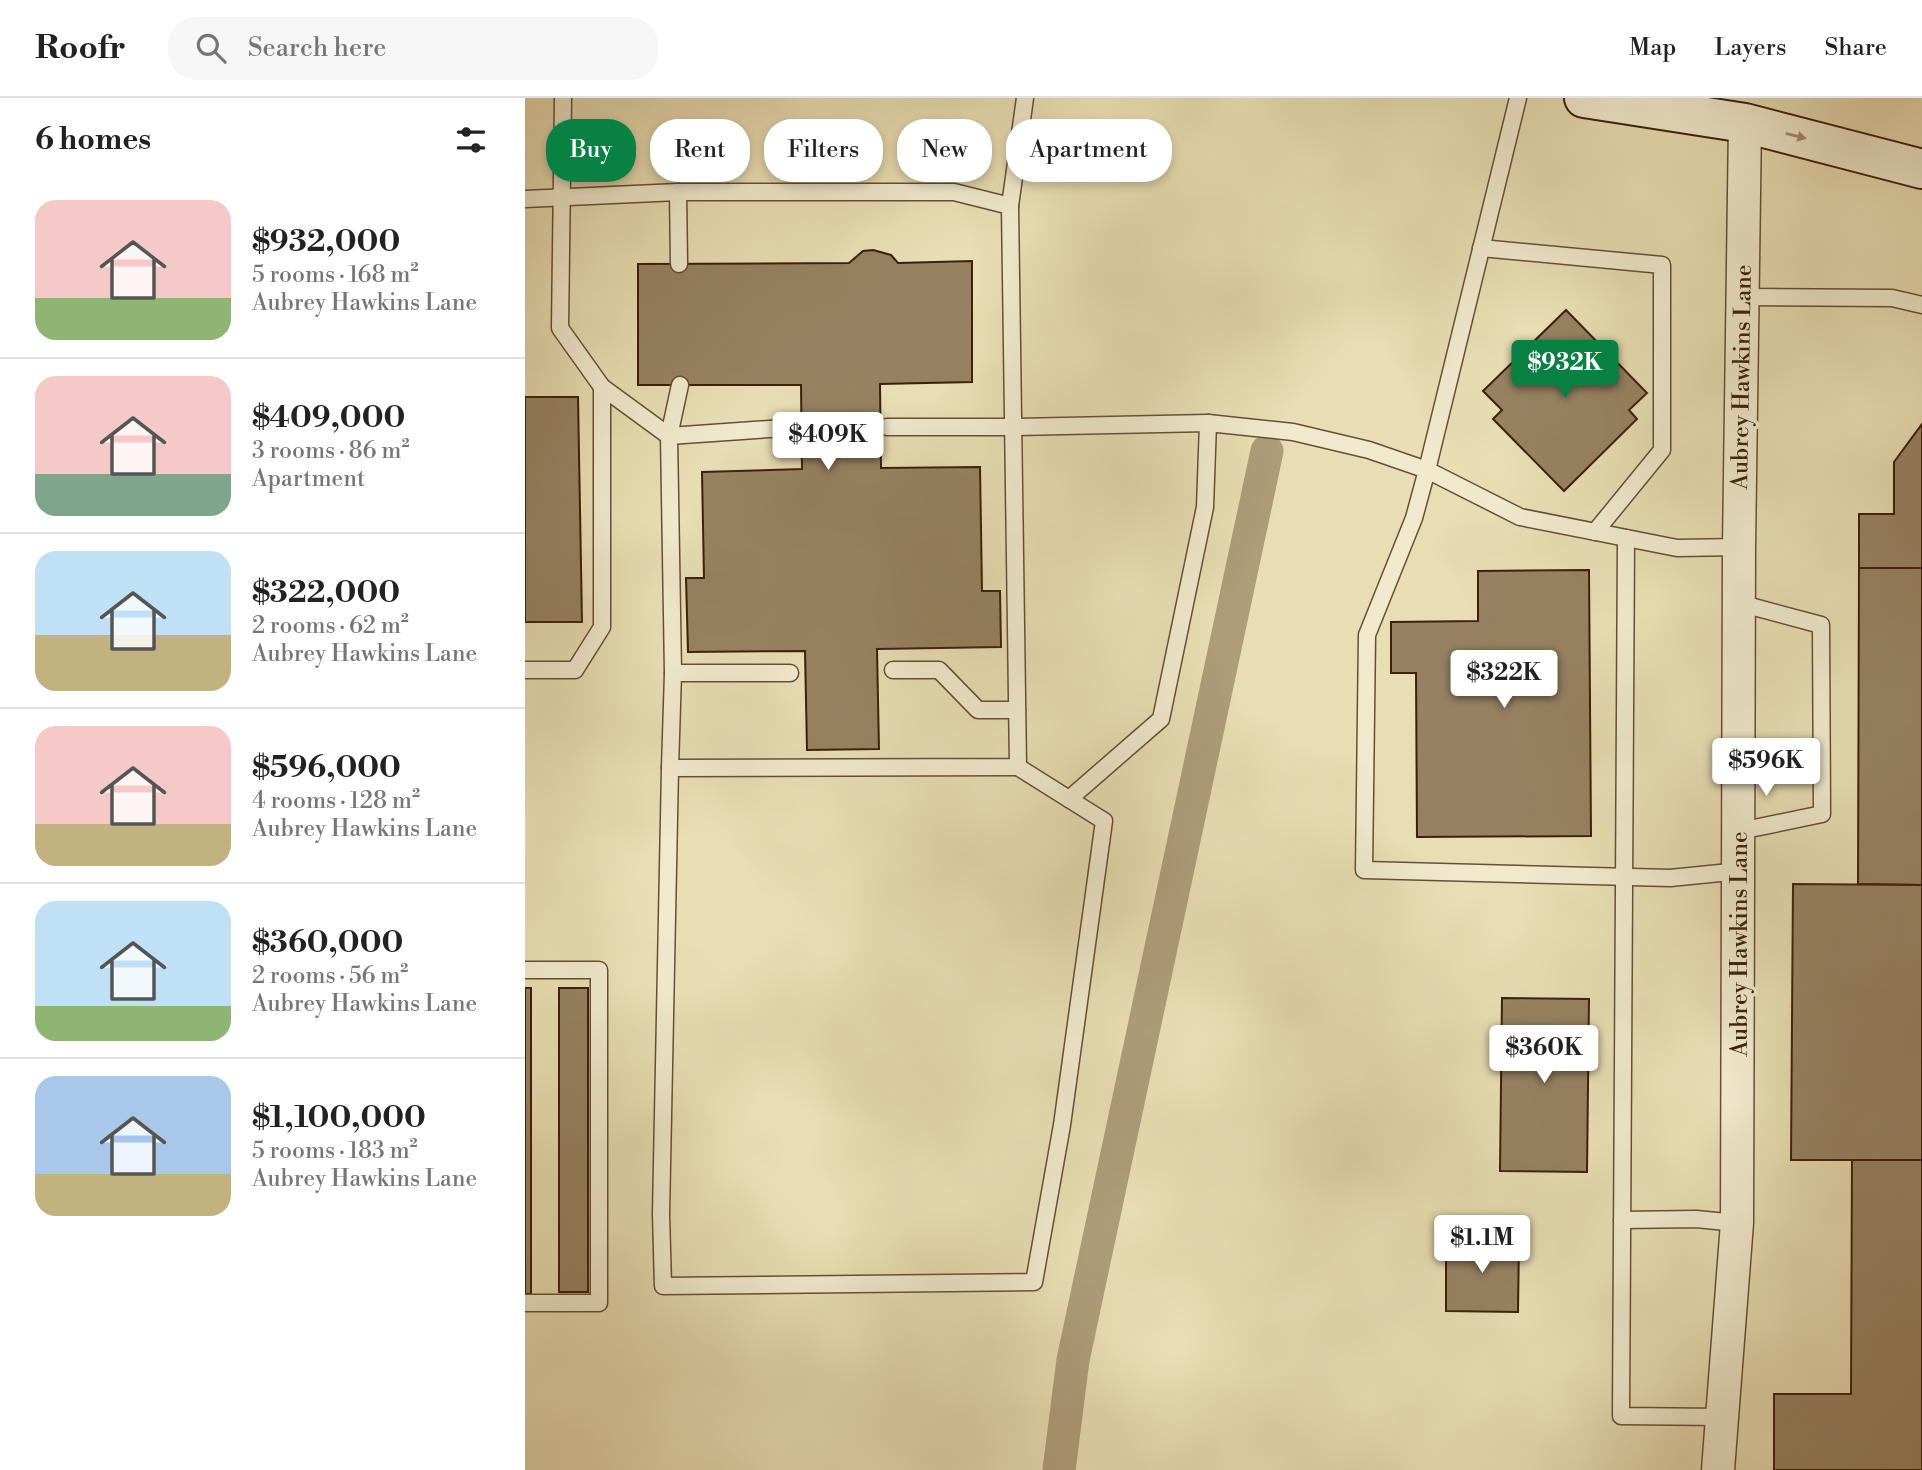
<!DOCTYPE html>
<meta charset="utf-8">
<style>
body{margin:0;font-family:"Libre Bodoni",serif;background:#f6f6f6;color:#222;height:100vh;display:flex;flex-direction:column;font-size:26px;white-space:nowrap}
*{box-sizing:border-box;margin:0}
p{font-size:23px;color:#767676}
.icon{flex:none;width:38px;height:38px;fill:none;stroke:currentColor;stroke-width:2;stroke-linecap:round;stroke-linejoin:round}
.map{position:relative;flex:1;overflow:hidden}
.panel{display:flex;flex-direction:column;background:#fff;width:525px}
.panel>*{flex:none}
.banner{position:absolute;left:21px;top:21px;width:665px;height:63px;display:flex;gap:14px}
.price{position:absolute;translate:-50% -60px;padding:0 16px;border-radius:7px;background:#fff;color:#222;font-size:23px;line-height:46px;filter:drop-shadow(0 2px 4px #0008)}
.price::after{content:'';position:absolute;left:50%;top:42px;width:21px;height:16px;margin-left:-10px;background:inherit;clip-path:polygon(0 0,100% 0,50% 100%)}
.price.active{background:#0b8043;color:#fff}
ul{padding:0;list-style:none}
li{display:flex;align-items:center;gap:21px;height:175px;padding:0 35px}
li+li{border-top:2px solid #e0e0e0}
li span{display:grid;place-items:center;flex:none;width:196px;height:140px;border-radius:21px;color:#555}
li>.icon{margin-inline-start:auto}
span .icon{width:84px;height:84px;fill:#fffc;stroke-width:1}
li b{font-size:30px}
h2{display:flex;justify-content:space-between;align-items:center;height:84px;padding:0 35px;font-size:30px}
.tag{padding:0 24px;border-radius:28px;background:#fff;box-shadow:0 4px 10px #0003;font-size:24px;line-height:63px}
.tag.active{background:#0b8043;color:#fff}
header{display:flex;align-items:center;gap:42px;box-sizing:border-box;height:98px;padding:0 35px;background:#fff;border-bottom:2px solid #e0e0e0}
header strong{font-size:33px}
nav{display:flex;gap:38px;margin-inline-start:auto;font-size:24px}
.search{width:490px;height:63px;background:#f6f6f6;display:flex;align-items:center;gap:18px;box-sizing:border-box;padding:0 24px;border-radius:28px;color:#767676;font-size:26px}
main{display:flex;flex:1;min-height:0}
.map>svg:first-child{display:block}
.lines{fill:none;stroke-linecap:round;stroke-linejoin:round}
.canal{stroke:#ae9c7a;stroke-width:33}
.building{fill:#968262;stroke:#3d1f0b;stroke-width:2}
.service-casing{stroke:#684e35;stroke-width:19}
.minor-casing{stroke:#684e35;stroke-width:35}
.secondary-casing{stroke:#3d1f0b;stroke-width:42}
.service{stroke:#f0e9ce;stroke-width:16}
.minor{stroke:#f0e9ce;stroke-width:32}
.secondary{stroke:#f0e9ce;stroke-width:38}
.oneway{fill:#9f8e76}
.labels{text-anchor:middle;stroke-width:7;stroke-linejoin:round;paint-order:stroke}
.street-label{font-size:23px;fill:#3d1f0b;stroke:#f0e9ce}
</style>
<header>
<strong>Roofr</strong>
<div class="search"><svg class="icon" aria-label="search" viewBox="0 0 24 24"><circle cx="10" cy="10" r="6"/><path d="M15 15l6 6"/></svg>Search here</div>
<nav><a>Map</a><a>Layers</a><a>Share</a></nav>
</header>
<main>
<section class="panel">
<h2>6 homes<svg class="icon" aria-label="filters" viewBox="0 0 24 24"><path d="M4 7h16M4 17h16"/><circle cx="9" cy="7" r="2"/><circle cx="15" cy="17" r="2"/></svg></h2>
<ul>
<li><span style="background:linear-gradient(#f6c9c9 70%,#8fb573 0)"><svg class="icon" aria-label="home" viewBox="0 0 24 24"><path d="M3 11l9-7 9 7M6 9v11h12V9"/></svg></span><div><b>$932,000</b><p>5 rooms · 168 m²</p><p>Aubrey Hawkins Lane</p></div></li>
<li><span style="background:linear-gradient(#f6c9c9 70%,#7fa58c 0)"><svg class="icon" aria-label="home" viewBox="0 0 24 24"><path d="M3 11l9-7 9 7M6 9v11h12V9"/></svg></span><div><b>$409,000</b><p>3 rooms · 86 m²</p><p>Apartment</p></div></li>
<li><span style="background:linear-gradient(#bfe0f5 60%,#c2b280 0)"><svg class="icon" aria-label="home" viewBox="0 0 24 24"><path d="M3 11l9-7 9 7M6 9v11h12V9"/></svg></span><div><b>$322,000</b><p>2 rooms · 62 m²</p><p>Aubrey Hawkins Lane</p></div></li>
<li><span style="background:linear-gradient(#f6c9c9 70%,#c2b280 0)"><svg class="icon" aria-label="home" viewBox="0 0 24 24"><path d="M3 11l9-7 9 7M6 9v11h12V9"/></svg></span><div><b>$596,000</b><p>4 rooms · 128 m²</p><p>Aubrey Hawkins Lane</p></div></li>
<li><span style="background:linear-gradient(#bfe0f5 75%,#8fb573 0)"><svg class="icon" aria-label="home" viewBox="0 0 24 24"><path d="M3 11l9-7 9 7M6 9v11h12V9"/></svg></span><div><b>$360,000</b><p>2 rooms · 56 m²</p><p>Aubrey Hawkins Lane</p></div></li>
<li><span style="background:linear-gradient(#a9c7e8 70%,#c2b280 0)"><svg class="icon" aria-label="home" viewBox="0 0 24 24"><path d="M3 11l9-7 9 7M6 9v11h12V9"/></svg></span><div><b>$1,100,000</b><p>5 rooms · 183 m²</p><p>Aubrey Hawkins Lane</p></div></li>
</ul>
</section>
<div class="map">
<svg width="1397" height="1372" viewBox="0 0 1397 1372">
<rect width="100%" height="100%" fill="#e8ddb3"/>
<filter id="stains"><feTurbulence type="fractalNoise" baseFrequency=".00286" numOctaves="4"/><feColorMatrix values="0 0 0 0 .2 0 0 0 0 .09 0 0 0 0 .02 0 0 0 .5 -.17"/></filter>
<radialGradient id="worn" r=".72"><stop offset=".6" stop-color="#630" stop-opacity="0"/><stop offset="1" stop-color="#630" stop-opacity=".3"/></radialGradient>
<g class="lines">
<polyline class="canal" points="534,1372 548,1262 742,353"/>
</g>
<g class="building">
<polygon points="348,152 366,157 373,165 447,163 447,284 355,286 356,370 455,369 457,493 475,493 476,549 352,551 354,651 282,652 280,553 163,554 161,480 179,480 177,374 277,371 276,287 113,287 113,166 324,165 338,153"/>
<polygon points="1041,212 1122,295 1104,312 1112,321 1039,393 968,321 977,312 958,293"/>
<polygon points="0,299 53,299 57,524 0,524"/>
<polygon points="1397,326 1397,470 1334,470 1334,416 1369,416 1369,364"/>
<polygon points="1334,470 1397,470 1397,787 1333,786"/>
<polygon points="1064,472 1066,738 892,739 891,575 866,575 866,524 953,523 953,473"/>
<polygon points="1268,786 1397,787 1397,1062 1266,1062"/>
<rect x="0" y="890" width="6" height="306"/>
<rect x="34" y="890" width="29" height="304"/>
<polygon points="977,900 1064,901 1062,1074 975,1073"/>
<polygon points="1327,1062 1397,1062 1397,1372 1249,1372 1249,1296 1326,1296"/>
<polygon points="921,1141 994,1142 993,1214 921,1213"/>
</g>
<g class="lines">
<g class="service-casing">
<g id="service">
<polyline points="38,0 35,230 77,289"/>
<polyline points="153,94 154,166"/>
<polyline points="0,101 153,94 429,94 485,108"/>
<polyline points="956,150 1137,167 1137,352 1070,434"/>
<polyline points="1218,199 1367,200 1397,207"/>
<polyline points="155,287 144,338 259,330"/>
<polyline points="362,329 487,329 683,325 768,334 844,352 902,372 993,0"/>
<polyline points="1101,440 1096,1318 1198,1319"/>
<polyline points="1214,449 1152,450 995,419 902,372 889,420 842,537 839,772 1145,780 1215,773"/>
<polyline points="1214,505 1296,527 1297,716 1215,733"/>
<polyline points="0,572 50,572 77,529 77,289 144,338 148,575 145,670 493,669 485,108 500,0"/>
<polyline points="368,572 414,572 453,612 492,612"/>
<polyline points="148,575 265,575"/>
<polyline points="145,670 136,1116 138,1188 509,1184 537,1027 579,723 493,669"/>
<polyline points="544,701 636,621 680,409 683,325"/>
<polyline points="0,872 74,872 74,1205 0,1205"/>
<polyline points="1097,1122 1171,1121 1212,1125"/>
</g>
</g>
<g class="minor-casing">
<polyline id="minor" points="1193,1372 1212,1125 1214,449 1220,25"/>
</g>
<g class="secondary-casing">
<polyline id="secondary" points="1059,0 1220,25 1397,71"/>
</g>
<use href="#service" class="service"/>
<use href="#minor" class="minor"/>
<use href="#secondary" class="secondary"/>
</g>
<defs><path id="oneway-solid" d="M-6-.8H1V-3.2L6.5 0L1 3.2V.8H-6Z" transform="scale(1.75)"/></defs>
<use class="oneway" href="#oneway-solid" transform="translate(1271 38) rotate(14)"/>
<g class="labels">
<g class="street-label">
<text transform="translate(1216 279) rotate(-89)" y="8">Aubrey Hawkins Lane</text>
<text transform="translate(1214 846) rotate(-90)" y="8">Aubrey Hawkins Lane</text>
</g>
</g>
<rect width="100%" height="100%" filter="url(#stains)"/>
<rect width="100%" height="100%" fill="url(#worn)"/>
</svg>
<b class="price active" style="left:1040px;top:302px">$932K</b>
<b class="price" style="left:303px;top:374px">$409K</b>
<b class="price" style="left:979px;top:612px">$322K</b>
<b class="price" style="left:1241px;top:700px">$596K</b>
<b class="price" style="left:1019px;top:987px">$360K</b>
<b class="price" style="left:957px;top:1177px">$1.1M</b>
<div class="banner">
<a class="tag active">Buy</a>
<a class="tag">Rent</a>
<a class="tag">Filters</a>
<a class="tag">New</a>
<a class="tag">Apartment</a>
</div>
</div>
</main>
